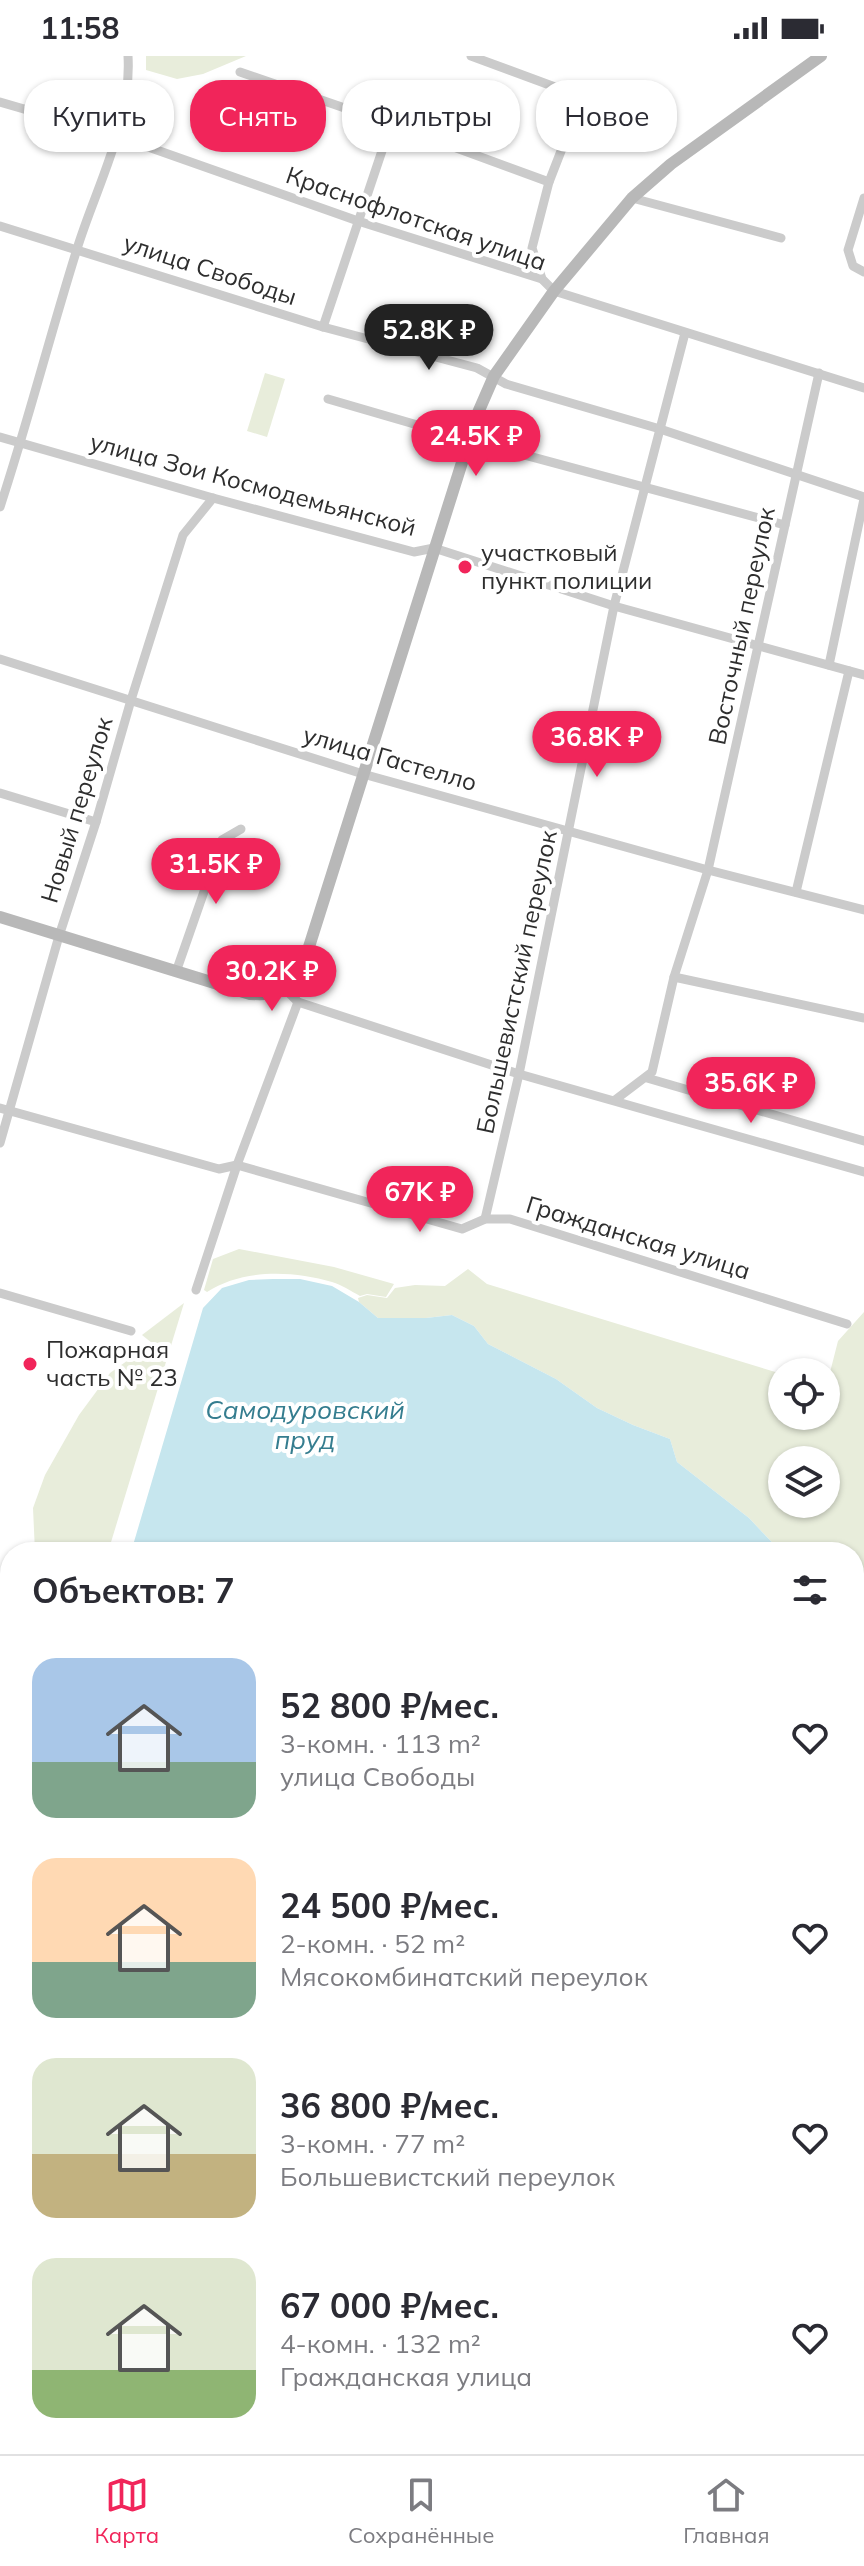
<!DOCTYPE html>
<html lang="ru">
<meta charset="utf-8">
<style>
body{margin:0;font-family:Mulish,sans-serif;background:#f2f2f3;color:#2b2b33;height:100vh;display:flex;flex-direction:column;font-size:30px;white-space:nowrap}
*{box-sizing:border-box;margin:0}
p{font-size:26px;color:#7c7c81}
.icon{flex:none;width:44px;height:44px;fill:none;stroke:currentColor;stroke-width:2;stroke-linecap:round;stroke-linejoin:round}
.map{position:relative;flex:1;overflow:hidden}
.sheet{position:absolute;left:0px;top:1486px;width:864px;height:912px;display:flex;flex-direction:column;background:#fff;border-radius:32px 32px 0 0;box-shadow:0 2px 6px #0004}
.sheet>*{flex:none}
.hud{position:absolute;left:24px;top:24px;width:816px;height:72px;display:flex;gap:16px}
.buttons{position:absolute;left:768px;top:1302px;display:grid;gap:16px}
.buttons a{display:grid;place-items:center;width:72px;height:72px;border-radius:50%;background:#fff;box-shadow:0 2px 6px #0004;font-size:40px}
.price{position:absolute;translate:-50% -68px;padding:0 18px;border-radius:28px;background:#f1255a;color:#fff;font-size:26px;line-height:52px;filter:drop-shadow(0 2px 4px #0008)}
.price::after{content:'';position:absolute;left:50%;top:48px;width:24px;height:18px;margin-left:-12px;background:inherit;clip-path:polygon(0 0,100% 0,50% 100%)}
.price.current{background:#222;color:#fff}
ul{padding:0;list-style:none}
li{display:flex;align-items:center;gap:24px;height:200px;padding:0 32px}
li span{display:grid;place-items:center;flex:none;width:224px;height:160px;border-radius:24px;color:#555}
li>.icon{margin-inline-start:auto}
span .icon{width:96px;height:96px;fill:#fffc;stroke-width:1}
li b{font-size:34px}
h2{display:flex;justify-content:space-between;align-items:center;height:96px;padding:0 32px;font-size:34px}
.chip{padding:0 28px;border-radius:32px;background:#fff;box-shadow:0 2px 6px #0004;font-size:28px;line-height:72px}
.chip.current{background:#f1255a;color:#fff}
.status{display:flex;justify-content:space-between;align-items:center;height:56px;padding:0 40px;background:#fff;direction:ltr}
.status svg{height:22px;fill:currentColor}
.tabs{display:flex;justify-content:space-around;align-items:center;height:112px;border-top:2px solid #e1e1e2;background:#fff;font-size:22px;color:#7c7c81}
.tabs a{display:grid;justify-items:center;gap:4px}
.tabs .current{color:#f1255a}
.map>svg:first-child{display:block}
.green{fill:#e8eddb;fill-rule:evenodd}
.water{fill:#c6e6ee}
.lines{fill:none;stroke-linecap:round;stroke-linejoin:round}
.stream{stroke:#c6e6ee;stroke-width:3}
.minor{stroke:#cbcbcb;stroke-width:9}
.tertiary{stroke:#cbcbcb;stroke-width:11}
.secondary{stroke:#b8b8b8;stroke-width:12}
.poi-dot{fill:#f1255a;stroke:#fff;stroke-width:3}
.labels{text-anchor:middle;stroke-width:8;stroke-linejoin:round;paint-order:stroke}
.street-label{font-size:24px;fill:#2e2e2e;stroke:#fff}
.poi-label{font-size:24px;fill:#2e2e2e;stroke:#fff;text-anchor:start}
.water-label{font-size:26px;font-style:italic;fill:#357d8f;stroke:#fff}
</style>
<div class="status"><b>11:58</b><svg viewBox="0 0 49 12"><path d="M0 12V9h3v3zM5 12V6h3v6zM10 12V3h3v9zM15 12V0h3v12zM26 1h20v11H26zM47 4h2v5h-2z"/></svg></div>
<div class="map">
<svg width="864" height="2398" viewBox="0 0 864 2398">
<rect width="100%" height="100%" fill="#fff"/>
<g class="green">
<polygon points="146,0 246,0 203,18 177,23 146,14"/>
<polygon points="265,317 285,323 267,381 247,375"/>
<path d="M239,1193l95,18 60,17 -8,13 -19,-3 -7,2c-9,-5 -18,-11 -28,-14 -40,-12 -90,-13 -125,10l-3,-2 9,-31z"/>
<path d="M468,1213l19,15 295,90v42h44v-28l12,-47 26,-29v651l-10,-5v-406h-73l-32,-34 -72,-56 -7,-23 -37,-14 -36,-17 -41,-29 -68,-35 -14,-18 -22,-11 -26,3h-48l-19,-16 -1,-4 9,-3 20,3 8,-10 20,-3 30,1zM782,1404h44v44h-44z"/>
<polygon points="184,1247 108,1496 35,1496 33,1452 45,1419 79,1359 110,1317 152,1287 142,1279"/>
<polygon points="10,1848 10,2108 0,2104 0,1875"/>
<polygon points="854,1969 864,1974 864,2398 99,2398 101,2388 854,2388"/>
</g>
<polygon class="water" points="273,1223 300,1223 332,1230 359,1246 378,1262 426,1262 452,1259 474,1270 488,1288 556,1323 597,1352 633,1369 670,1383 677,1406 749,1462 781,1496 131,1496 203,1252 222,1232 249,1224"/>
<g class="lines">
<polyline class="stream" points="0,2045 10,2033"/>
<g class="minor">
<polyline points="471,0 582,41 549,126 532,192 542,223"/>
<polyline points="240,16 391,68 549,126"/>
<polyline points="0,46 117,80 358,165 542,223 554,235 864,332"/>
<polyline points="632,142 781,182"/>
<polyline points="864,142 848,194 853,210 864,216"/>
<polyline points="0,170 323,271 477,312 506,328 660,373 864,441"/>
<polyline points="323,271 391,68"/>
<polyline points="328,343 469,384 785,469"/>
<polyline points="0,381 213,442 414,496 434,492 614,550 864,619"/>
<path d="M0,451c28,-85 50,-172 77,-258 19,-62 55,-126 51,-193"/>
<polyline points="0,603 363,718 708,814 864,854"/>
<polyline points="829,609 864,443"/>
<polyline points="0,737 96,766"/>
<polyline points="796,836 849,615"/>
<polyline points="176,916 222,784 241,773"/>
<polyline points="674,921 864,962"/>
<polyline points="286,934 298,946 519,1018 864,1116"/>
<polyline points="647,1022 864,1085"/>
<polyline points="615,1044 652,1016 674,921 708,814 819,317"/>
<polyline points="0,1052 219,1113 237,1109 462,1173 485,1163 510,1163 847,1268"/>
<polyline points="0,1087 59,880 96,766 131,644 183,479 213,442"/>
<polyline points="485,1163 519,1018 614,550 685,277"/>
<polyline points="196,1234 237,1109 298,946"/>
<polyline points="0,1237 131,1275"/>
<polyline points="0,1623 10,1626"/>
<polyline points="0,1740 10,1744"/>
<polyline points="0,2375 10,2342"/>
<polyline points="49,2388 79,2396"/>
</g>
<polyline class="tertiary" points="0,1804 10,1774"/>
<g class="secondary">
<path d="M0,861l250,77c31,1 33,-1 52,-25l175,-554 17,-39 60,-85 78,-93 39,-34 150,-108"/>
<polyline points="0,1538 10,1543"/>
<polyline points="854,1927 864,1932"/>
</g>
</g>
<g class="poi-dot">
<circle cx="465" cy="511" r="8"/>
<circle cx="30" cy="1308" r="8"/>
</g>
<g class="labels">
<g class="street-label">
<text transform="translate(416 163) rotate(19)" y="8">Краснофлотская улица</text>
<text transform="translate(210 214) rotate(18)" y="8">улица Свободы</text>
<text transform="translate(253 429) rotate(15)" y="8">улица Зои Космодемьянской</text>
<text transform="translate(742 570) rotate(-78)" y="8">Восточный переулок</text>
<text transform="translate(390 703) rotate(16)" y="8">улица Гастелло</text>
<text transform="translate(77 754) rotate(-73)" y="8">Новый переулок</text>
<text transform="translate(517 926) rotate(-78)" y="8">Большевистский переулок</text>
<text transform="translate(638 1182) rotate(17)" y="8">Гражданская улица</text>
</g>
<g class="poi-label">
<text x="481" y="505">участковый<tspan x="481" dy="28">пункт полиции</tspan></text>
<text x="46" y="1302">Пожарная<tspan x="46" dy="28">часть № 23</tspan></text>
</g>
<g class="water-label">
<text x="305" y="1363">Самодуровский<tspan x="305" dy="30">пруд</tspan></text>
</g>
</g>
</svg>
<div class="buttons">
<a><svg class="icon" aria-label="locate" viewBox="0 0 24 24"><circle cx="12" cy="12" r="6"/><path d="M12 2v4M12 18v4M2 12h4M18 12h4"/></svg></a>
<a><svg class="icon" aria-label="layers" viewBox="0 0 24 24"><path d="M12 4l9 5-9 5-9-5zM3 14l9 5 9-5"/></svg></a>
</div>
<b class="price current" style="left:429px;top:316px">52.8K ₽</b>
<b class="price" style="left:476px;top:422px">24.5K ₽</b>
<b class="price" style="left:597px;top:723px">36.8K ₽</b>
<b class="price" style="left:216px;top:850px">31.5K ₽</b>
<b class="price" style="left:272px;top:957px">30.2K ₽</b>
<b class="price" style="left:751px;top:1069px">35.6K ₽</b>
<b class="price" style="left:420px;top:1178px">67K ₽</b>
<div class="hud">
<a class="chip">Купить</a>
<a class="chip current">Снять</a>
<a class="chip">Фильтры</a>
<a class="chip">Новое</a>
</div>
<section class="sheet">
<h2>Объектов: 7<svg class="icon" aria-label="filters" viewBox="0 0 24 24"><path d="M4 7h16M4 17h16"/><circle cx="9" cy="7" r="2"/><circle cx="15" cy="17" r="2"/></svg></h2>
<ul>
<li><span style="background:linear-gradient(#a9c7e8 65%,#7fa58c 0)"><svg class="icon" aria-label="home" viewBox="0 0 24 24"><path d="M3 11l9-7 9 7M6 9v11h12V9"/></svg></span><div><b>52 800 ₽/мес.</b><p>3-комн. · 113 m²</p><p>улица Свободы</p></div><svg class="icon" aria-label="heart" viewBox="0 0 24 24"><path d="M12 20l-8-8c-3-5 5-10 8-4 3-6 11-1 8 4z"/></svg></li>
<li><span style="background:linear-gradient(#ffd9b3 65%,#7fa58c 0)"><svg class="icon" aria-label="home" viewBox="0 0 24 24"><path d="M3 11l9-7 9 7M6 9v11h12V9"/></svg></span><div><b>24 500 ₽/мес.</b><p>2-комн. · 52 m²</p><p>Мясокомбинатский переулок</p></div><svg class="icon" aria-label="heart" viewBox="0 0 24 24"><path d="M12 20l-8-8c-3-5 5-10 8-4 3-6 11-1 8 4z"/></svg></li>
<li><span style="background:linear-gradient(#dfe7d0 60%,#c2b280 0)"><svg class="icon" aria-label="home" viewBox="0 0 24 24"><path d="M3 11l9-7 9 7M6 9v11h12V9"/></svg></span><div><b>36 800 ₽/мес.</b><p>3-комн. · 77 m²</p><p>Большевистский переулок</p></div><svg class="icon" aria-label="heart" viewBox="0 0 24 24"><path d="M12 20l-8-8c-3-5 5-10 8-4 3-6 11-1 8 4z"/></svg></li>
<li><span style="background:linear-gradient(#dfe7d0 70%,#8fb573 0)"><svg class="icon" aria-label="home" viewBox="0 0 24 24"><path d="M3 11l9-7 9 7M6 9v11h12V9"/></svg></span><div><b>67 000 ₽/мес.</b><p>4-комн. · 132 m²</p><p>Гражданская улица</p></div><svg class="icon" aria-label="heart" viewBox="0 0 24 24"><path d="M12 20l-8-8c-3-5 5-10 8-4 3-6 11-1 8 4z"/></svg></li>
</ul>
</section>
</div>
<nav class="tabs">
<a class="current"><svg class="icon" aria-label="map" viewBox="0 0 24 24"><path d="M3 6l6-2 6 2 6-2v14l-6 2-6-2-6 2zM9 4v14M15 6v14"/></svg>Карта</a>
<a><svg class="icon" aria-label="saved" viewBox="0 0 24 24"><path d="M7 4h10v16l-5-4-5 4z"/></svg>Сохранённые</a>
<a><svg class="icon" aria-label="home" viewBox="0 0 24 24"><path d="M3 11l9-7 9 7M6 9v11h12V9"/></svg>Главная</a>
</nav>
